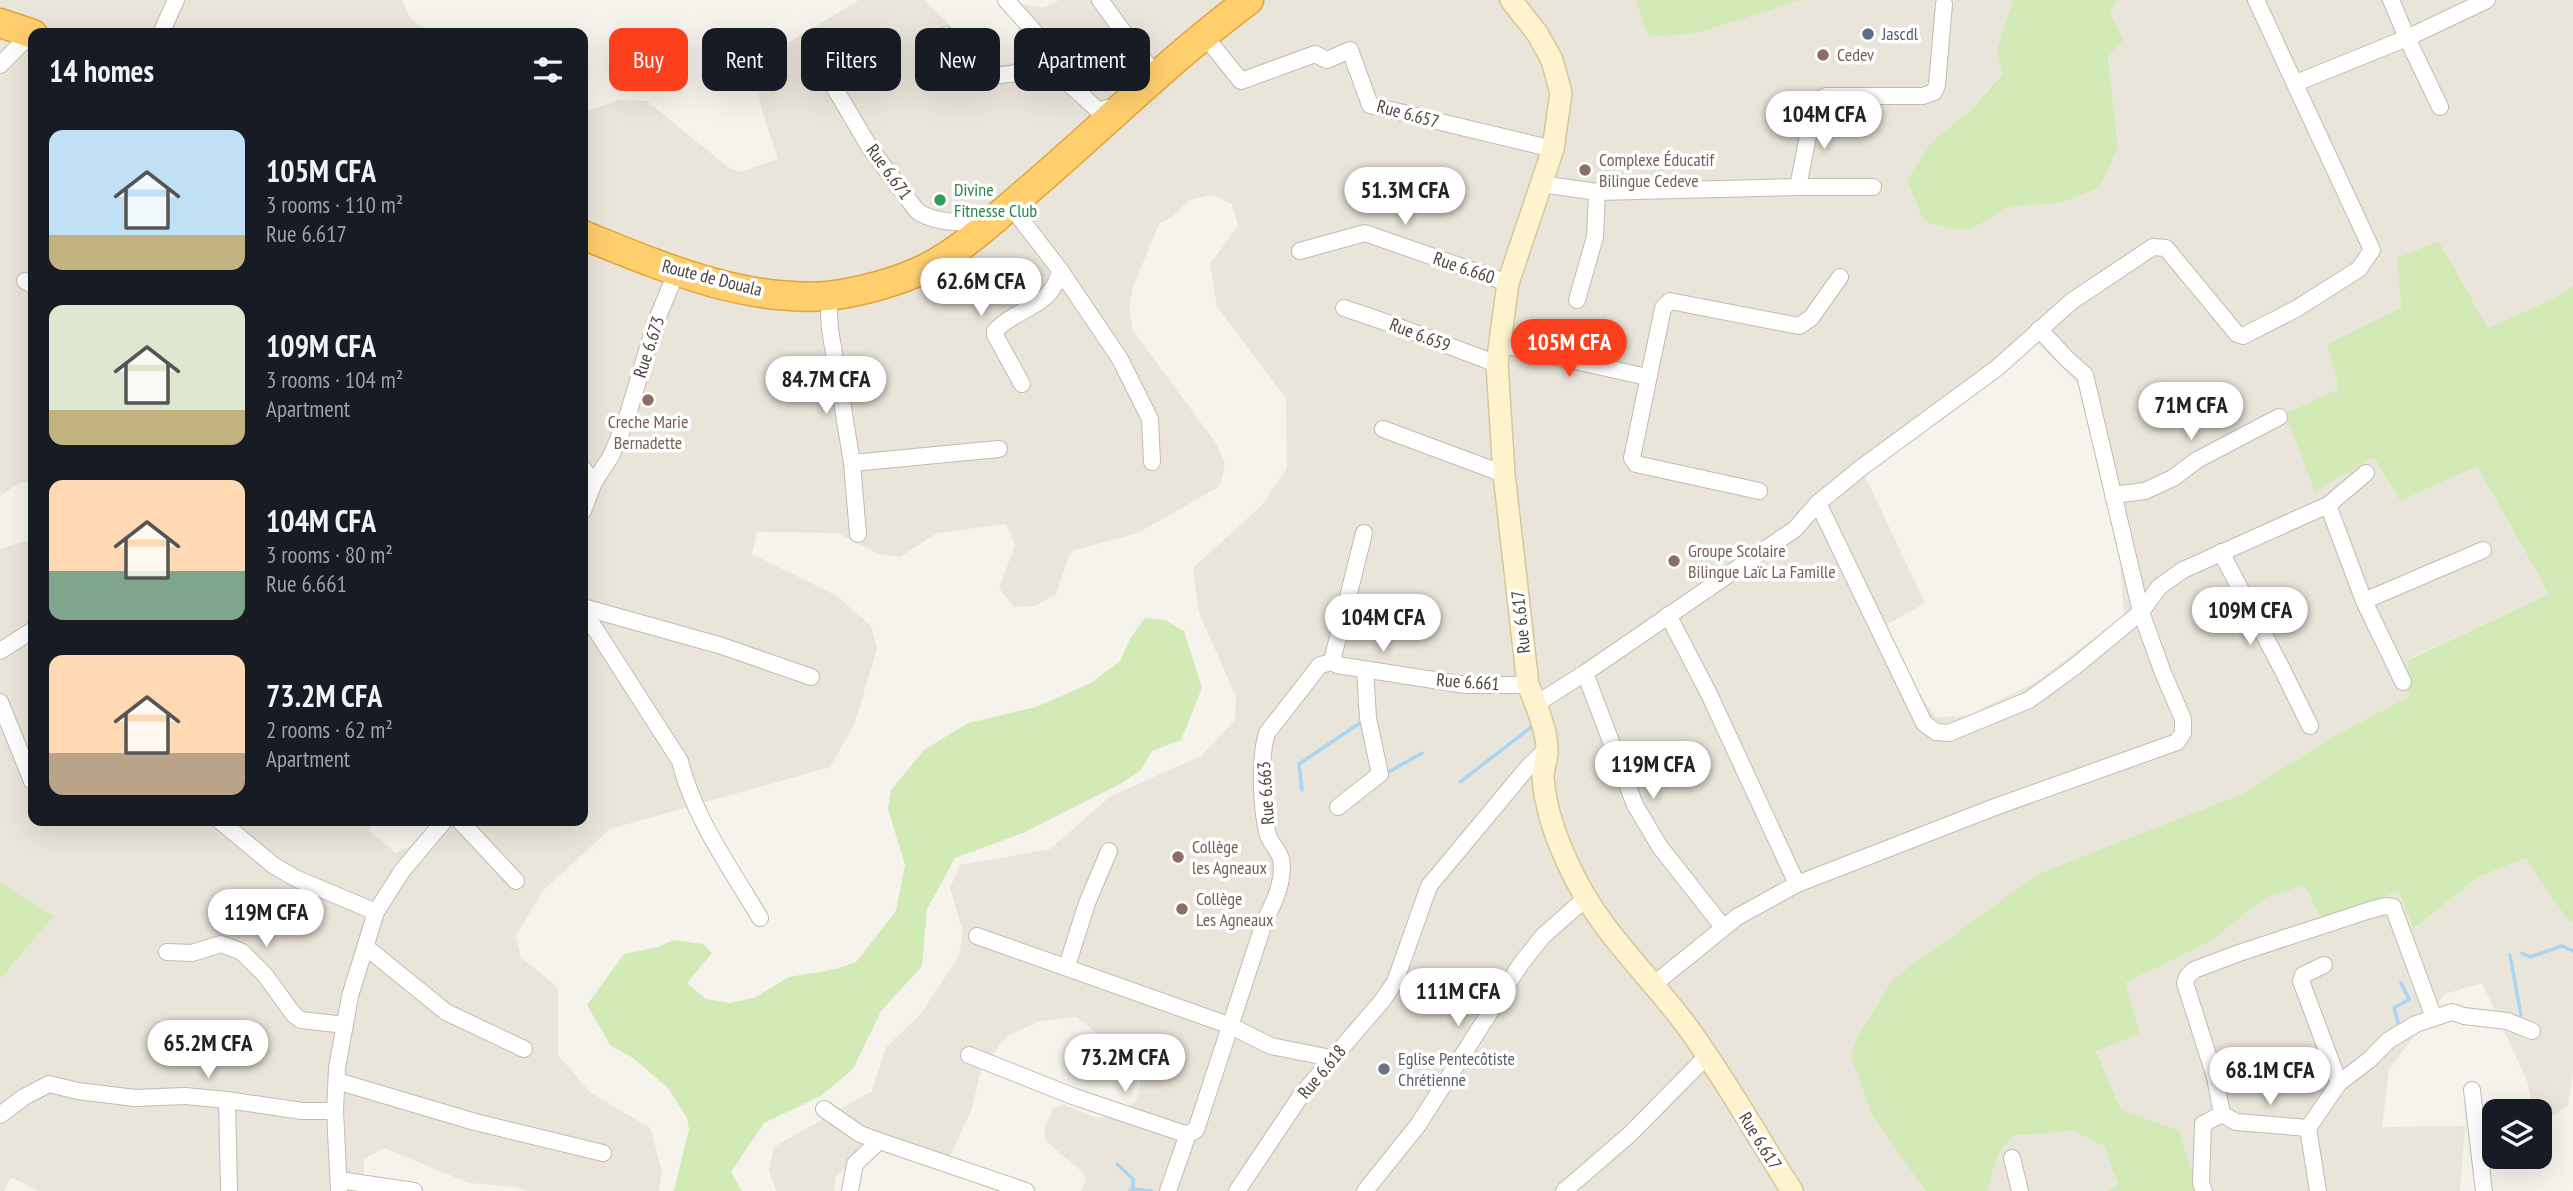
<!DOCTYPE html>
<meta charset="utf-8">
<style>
body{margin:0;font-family:"PT Sans Narrow",sans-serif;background:#242831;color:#f1f3f6;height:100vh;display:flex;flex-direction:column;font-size:26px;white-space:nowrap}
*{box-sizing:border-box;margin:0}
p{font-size:23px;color:#9ea1a6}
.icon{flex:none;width:38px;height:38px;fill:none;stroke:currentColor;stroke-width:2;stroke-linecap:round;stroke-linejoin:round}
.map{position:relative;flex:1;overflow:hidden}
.sheet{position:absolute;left:28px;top:28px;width:560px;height:798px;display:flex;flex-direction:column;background:#171b24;border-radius:14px;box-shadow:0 7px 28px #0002}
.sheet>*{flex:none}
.banner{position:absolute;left:609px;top:28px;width:665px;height:63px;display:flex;gap:14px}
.controls{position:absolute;left:2482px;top:1099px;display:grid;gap:14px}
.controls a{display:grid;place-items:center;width:70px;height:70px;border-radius:14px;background:#171b24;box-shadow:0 7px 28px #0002;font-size:35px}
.price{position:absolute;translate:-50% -60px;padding:0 16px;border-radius:24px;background:#fff;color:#222;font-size:23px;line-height:46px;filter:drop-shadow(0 2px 4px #0008)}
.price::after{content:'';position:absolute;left:50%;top:42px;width:21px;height:16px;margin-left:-10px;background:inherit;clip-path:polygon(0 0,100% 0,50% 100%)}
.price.selected{background:#fc3f1d;color:#fff}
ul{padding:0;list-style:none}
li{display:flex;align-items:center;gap:21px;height:175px;padding:0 21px}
li span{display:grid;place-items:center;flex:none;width:196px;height:140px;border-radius:14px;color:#555}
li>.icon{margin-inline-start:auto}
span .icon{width:84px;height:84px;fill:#fffc;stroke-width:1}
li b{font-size:30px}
h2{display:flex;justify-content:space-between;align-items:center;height:84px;padding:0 21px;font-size:30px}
.tag{padding:0 24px;border-radius:14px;background:#171b24;box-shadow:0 7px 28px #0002;font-size:24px;line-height:63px}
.tag.selected{background:#fc3f1d;color:#fff}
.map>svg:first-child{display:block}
.residential{fill:#eae5da;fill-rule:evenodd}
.green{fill:#d2eab5}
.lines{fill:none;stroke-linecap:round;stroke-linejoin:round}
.stream{stroke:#a9d4f2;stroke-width:3.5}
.street-casing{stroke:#c2bbae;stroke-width:18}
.secondary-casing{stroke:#d6c79b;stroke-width:24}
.highway-casing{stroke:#e0a43c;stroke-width:31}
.street{stroke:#fff;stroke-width:16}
.secondary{stroke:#fff3cd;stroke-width:21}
.highway{stroke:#ffcf6e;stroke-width:28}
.service-dot{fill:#5c6f8a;stroke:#fff;stroke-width:2.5}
.education-dot{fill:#8d6e63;stroke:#fff;stroke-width:2.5}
.leisure-dot{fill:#2e9e5b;stroke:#fff;stroke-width:2.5}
.worship-dot{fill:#6b7280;stroke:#fff;stroke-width:2.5}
.labels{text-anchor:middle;stroke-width:7;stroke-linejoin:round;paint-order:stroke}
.service-label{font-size:18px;fill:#4e5e75;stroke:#fff;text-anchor:start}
.education-label{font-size:18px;fill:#785e54;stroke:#fff;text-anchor:start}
.street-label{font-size:18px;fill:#4b4439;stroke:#fff}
.leisure-label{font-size:18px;fill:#27864d;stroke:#fff;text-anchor:start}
.worship-label{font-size:18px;fill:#5b616d;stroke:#fff;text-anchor:start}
</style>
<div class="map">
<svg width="2573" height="1191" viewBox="0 0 2573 1191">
<rect width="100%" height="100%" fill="#f6f3ec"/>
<g class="residential">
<polygon points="0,0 402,0 410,18 431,33 33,33 33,480 17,484 0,496"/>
<path d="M859,0h65l67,65 59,-6 -49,-59 43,8 15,-8h576l14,37 45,-3 107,-34h212l-16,50 5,23 -32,38 -37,29 16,89h23l39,-23 45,-2 62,-57 -10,-91 2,-43 7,-13h456v285l-23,15 -62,28 -49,-87 -42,18 4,49 -74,36 47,113 26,44 77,-35 72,128 -141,65 1,37 -78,42 -89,56 -202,79 -119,314 4,4h-844l5,-10 -5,-10 -35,-30 -2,-11 9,-21 10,-5 33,14 24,-3 16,-14 6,-22 -8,-23 -10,-8 -12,-3 -36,-28 -36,4 -31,14 -9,9 -20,29 -8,35 -25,55 -58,-13 -36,11 -17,16 -2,14h-58l-7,-21 5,-23 98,-56 14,-44 34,-32 39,-59 4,-24 -13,-44 10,-23 90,-16 61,-53 90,-40 34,-36 1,-23 -37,-84 -6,-45 69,-63 25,-37 -1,-70 -69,-91 -7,-43 28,-38 -6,-22 -20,-9 -23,5 -16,16 -14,8 -26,63 -4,22 4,22 83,112 9,21 -5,22 -82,47 -67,18 -15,43 -21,12 -21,1 -15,-19 16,-43 -9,-21 -69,9 -37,24 -22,-3 -40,-21 -81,-1 -5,22 85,42 34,30 6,23 -23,76 -24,42 -220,62 -67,62 -27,44 5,23 37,29v68l32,37 60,36 12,43 -3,20h-130l-13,-4 -47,-4 -85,-35 -20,11 -1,32h-325l-27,-14 -7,14h-4v-212l54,-63 -54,-35v-332l22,-7h11v279h339l-3,10 27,22 40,-20 8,-12h139v-708l35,-13 29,1 82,67 11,4 38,-13 -17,-51 -8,-44zM2038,343l42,43 38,152 6,78 -88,66 -69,34 -31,1 -14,-18 -36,-74 39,-22 -60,-127z"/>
<polygon points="2526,858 2570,922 2573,922 2573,1073 2568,1106 2539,1125 2539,1111 2534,1111 2527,1081 2482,983 2445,994 2389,1070 2382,1127 2465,1126 2460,1191 2198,1191 2179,1130 2121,1110 2096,1051 2140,1034 2124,983 2209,942 2265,898 2304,885 2320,917 2399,892 2415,929 2477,878"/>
<polygon points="2073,1131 2104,1146 2118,1186 2105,1191 1987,1191 1998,1155 2013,1136"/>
</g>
<g class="green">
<polygon points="1635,0 1801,0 1694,34 1649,37"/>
<polygon points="2013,0 2117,0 2110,13 2123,40 2108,57 2118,147 2099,188 2056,204 2011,206 1972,229 1949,229 1924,221 1907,180 1933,140 1970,111 2002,74 1997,50"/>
<polygon points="2439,241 2488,328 2550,300 2573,285 2573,922 2570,923 2526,858 2477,878 2414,929 2399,892 2320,917 2304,885 2265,898 2209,942 2125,983 2140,1034 2096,1051 2121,1110 2179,1130 2198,1191 2105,1191 2118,1185 2104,1146 2073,1131 2013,1136 1998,1155 1987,1191 1925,1191 1871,1112 1851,1056 1859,1034 1894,978 2040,873 2242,794 2331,738 2409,696 2408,660 2549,594 2477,466 2400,501 2374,457 2315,491 2285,414 2339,389 2327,344 2401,308 2397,258"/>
<polygon points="1145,618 1165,620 1184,631 1202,688 1181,740 1152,751 1140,771 1120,784 1023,833 955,858 927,909 922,966 881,1011 853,1069 821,1096 764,1123 731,1172 742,1191 674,1191 689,1129 687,1118 668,1088 633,1058 610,1045 587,1005 624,954 658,947 673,940 703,944 712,953 687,983 706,999 730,1003 756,997 789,977 836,969 856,962 896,911 905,865 888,809 891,790 924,750 968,723 1036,707 1091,683 1120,661 1130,639"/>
<polygon points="0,881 54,916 0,979"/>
</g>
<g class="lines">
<g class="stream">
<polyline points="1385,774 1422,753"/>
<polyline points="1460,782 1534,725"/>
<polyline points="1302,790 1299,764 1363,721"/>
<polyline points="2522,953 2530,957 2562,946 2573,951"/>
<polyline points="2510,955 2521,1015"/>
<polyline points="2400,1029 2394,1008 2409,999 2401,983"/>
<polyline points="1117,1164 1133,1179 1133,1189"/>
<polyline points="1130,1191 1133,1189 1152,1191"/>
</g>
<g class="street-casing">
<g id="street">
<polyline points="1006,0 1057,57 1073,82"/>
<polyline points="1100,0 1157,78"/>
<polyline points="2391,0 2407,38 2487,0"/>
<polyline points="161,33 176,0"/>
<polyline points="1203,34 1241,81 1315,54 1327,60 1350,50 1370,105 1553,149"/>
<path d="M946,35c18,22 31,45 64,39 15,-2 22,-8 37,-4 16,5 38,29 51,40l19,-4"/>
<polyline points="0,65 32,33"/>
<path d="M824,70l46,78 47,63c18,13 48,11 71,13"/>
<polyline points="2296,83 2407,38 2440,107"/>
<polyline points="1541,184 1597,192 1798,187 1873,187"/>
<polyline points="1798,187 1814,105 1817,101 1826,96 1923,96 1934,92 1937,85 1944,4"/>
<polyline points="1010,205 1060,270 1120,359 1150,419 1152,462"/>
<polyline points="1300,251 1365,233 1508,283"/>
<polyline points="25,281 33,285"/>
<polyline points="828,296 830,329 852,463 858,534"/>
<polyline points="1577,300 1595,237 1597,192"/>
<polyline points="1344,308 1391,324 1497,364"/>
<polyline points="1499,344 1647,377"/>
<path d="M1022,384l-27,-49v-4c23,-25 57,-22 65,-61"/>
<polyline points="1383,429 1504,474"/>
<polyline points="852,463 999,449"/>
<polyline points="583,469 594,482 611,456 626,421 655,324 676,273"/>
<polyline points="1759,491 1636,464 1632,458 1663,308 1670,301 1799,326 1811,318 1840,277"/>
<polyline points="2113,495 2145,491 2173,478 2197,460 2279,417"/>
<polyline points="1818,503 1924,723 1936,732 1949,733 2029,700 2073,668 2141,612 2159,587 2183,570 2328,505 2366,473"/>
<polyline points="2328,505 2364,601 2403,682"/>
<polyline points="583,511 594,482"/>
<polyline points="1364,533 1333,657 1337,665 1466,685 1528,685"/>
<polyline points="2221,552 2283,671 2310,726"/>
<polyline points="2364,601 2483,550"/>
<polyline points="583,607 722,646 811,677"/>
<path d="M583,610l97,151c14,57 50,106 80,157"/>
<polyline points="1668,615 1709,694 1797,884"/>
<polyline points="0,651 33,630"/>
<polyline points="1585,673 1635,805 1660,847 1723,927"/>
<polyline points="0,702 32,781"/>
<polyline points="1536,704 1585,673 1795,529 1818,503 1861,468 1997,368 2072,301 2153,247 2166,248 2237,334 2243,336 2296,309 2359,269 2372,250 2256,0"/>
<polyline points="1338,807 1380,774 1368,718 1365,670"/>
<polyline points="220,821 273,865 295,878 376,912"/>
<polyline points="460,821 516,881"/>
<polyline points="977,936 1231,1026 1271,1046 1331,1058"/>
<polyline points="367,948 446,1012 524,1049"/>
<polyline points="167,952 192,953 221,944 242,952 265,975 294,1015 301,1020 345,1025"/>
<polyline points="2324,965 2303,975 2301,981 2339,1083"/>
<polyline points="1067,966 1087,903 1109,851"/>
<polyline points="1653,985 1737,917 1797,884 1995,807 2177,742 2183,733 2183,719 2163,673 2141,612 2085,375 2067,359 2039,329"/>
<path d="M969,1055l106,42 107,36 6,1 8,-4 69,-210c9,-17 20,-40 16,-61 -2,-8 -10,-15 -13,-24 -7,-26 -9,-76 -1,-102l53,-68 13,-3"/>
<polyline points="337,1081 475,1122 603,1153"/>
<polyline points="2472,1090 2484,1191"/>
<polyline points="227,1100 229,1191"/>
<polyline points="824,1109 860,1134 879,1141 855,1164 850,1191"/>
<polyline points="2222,1114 2236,1122 2308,1128"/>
<polyline points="0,1115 24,1097 49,1084 78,1091 135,1098 185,1096 227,1100 302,1111 335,1111"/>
<polyline points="879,1141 1026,1191"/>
<polyline points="2012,1158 2020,1191"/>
<polyline points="339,1180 414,1191"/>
<polyline points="339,1191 335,1111 337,1068 350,996 376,912 402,871 444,821"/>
<polyline points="1168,1191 1188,1134"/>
<polyline points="1237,1191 1302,1094 1382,1001 1395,982 1429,886 1528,767 1547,749"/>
<polyline points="1365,1191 1418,1125 1520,965 1543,936 1586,898"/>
<polyline points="1564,1191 1629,1135 1707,1056"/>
<polyline points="2204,1191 2201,1183 2203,1124 2222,1114 2215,1077 2185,983 2187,977 2194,970 2239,953 2370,910 2385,906 2393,907 2434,1018"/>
<polyline points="2318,1191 2308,1128 2339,1083 2369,1060 2389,1040 2416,1024 2452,1012 2464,1016 2507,1021 2532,1031"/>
</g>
</g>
<g class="secondary-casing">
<path id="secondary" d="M1511,0l26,33 15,27 9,33 -8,56 -45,134 -11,81 7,110 24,211c7,17 20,47 19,66 0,8 -4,17 -4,26 2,30 14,64 27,91 28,61 77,105 116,157 39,53 71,111 106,166"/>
</g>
<g class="highway-casing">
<g id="highway">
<polyline points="0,23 33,34"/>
<path d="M583,235c77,31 159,67 244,61 30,-3 70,-14 97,-27 37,-18 69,-49 101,-76 75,-64 145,-134 224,-193"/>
</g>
</g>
<use href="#street" class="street"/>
<use href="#secondary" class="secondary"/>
<use href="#highway" class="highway"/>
</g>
<circle class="service-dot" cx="1868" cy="34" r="7"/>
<g class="education-dot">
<circle cx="1823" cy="55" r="7"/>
<circle cx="1585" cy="170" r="7"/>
<circle cx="648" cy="400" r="7"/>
<circle cx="1674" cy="561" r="7"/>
<circle cx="1178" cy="857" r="7"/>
<circle cx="1182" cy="909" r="7"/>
</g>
<circle class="leisure-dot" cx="940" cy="200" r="7"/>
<circle class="worship-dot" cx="1384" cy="1069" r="7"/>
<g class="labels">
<g class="service-label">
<text x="1882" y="40">Jascdl</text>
</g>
<g class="education-label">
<text x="1837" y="61">Cedev</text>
<text x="1599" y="166">Complexe Éducatif<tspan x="1599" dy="21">Bilingue Cedeve</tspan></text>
<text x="648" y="428" text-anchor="middle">Creche Marie<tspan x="648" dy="21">Bernadette</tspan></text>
<text x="1688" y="557">Groupe Scolaire<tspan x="1688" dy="21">Bilingue Laïc La Famille</tspan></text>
<text x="1192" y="853">Collège<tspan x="1192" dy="21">les Agneaux</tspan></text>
<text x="1196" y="905">Collège<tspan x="1196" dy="21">Les Agneaux</tspan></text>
</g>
<g class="street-label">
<text transform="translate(1408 114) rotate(15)" y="6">Rue 6.657</text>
<text transform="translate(889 172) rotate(54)" y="6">Rue 6.671</text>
<text transform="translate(1464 268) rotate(19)" y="6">Rue 6.660</text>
<text transform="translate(712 278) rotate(14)" y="6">Route de Douala</text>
<text transform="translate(1420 335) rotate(21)" y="6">Rue 6.659</text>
<text transform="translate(649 347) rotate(-72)" y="6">Rue 6.673</text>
<text transform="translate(1521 622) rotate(-96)" y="6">Rue 6.617</text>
<text transform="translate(1468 682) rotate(4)" y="6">Rue 6.661</text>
<text transform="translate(1266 793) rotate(-94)" y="6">Rue 6.663</text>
<text transform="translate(1322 1072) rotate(-50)" y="6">Rue 6.618</text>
<text transform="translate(1760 1141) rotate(58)" y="6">Rue 6.617</text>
</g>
<g class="leisure-label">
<text x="954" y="196">Divine<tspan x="954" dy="21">Fitnesse Club</tspan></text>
</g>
<g class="worship-label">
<text x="1398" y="1065">Eglise Pentecôtiste<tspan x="1398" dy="21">Chrétienne</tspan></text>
</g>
</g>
</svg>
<div class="controls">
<a><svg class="icon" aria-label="layers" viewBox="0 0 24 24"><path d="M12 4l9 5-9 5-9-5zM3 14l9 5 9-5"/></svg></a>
</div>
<b class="price" style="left:1824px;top:151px">104M CFA</b>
<b class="price" style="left:1405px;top:227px">51.3M CFA</b>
<b class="price" style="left:981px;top:318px">62.6M CFA</b>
<b class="price selected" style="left:1569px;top:379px">105M CFA</b>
<b class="price" style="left:826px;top:416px">84.7M CFA</b>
<b class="price" style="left:2191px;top:442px">71M CFA</b>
<b class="price" style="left:2250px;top:647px">109M CFA</b>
<b class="price" style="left:1383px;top:654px">104M CFA</b>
<b class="price" style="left:1653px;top:801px">119M CFA</b>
<b class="price" style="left:266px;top:949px">119M CFA</b>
<b class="price" style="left:1458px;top:1028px">111M CFA</b>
<b class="price" style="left:208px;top:1080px">65.2M CFA</b>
<b class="price" style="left:1125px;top:1094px">73.2M CFA</b>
<b class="price" style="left:2270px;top:1107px">68.1M CFA</b>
<div class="banner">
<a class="tag selected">Buy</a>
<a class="tag">Rent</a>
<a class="tag">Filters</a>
<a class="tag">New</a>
<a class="tag">Apartment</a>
</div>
<section class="sheet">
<h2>14 homes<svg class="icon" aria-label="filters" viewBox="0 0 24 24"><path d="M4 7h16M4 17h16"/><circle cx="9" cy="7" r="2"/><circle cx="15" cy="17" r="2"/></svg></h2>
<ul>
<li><span style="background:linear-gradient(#bfe0f5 75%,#c2b280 0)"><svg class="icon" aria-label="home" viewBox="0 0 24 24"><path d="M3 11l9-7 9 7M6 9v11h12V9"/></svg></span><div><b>105M CFA</b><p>3 rooms · 110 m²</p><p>Rue 6.617</p></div></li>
<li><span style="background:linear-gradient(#dfe7d0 75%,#c2b280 0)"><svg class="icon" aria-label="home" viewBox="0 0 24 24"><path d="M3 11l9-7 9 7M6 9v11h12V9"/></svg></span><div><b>109M CFA</b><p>3 rooms · 104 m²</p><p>Apartment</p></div></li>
<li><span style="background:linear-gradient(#ffd9b3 65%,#7fa58c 0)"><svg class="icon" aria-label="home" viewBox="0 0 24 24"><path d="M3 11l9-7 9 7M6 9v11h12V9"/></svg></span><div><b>104M CFA</b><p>3 rooms · 80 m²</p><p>Rue 6.661</p></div></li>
<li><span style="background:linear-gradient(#ffd9b3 70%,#b9a48a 0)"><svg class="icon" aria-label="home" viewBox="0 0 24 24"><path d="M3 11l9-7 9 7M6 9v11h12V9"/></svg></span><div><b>73.2M CFA</b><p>2 rooms · 62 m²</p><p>Apartment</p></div></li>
</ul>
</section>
</div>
